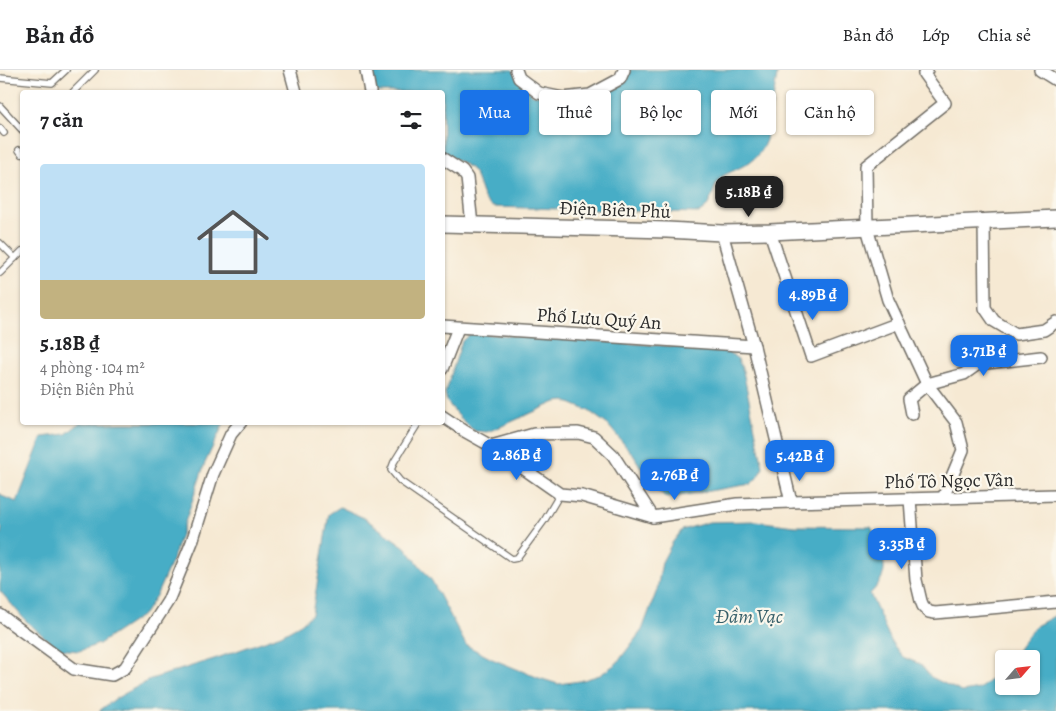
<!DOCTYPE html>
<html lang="vi">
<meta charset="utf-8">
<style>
body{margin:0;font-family:Alegreya,serif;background:#f2f2f2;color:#202124;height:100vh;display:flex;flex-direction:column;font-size:19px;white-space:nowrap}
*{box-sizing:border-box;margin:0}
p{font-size:16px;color:#757577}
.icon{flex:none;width:28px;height:28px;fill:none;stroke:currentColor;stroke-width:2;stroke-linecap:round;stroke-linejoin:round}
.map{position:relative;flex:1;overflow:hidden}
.panel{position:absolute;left:20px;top:20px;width:425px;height:335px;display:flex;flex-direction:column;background:#fff;border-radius:5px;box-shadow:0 1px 4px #0004}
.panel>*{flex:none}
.guide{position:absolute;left:460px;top:20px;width:475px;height:45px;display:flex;gap:10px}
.needle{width:32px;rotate:62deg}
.buttons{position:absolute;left:995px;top:580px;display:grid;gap:10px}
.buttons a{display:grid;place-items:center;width:45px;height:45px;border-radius:5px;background:#fff;box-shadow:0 1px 4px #0004;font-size:25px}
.price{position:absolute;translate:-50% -42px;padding:0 11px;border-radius:10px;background:#1a73e8;color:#fff;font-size:16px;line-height:32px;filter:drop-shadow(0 1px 2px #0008)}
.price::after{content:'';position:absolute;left:50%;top:30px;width:15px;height:11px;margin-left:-8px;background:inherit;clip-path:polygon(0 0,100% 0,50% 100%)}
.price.active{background:#222;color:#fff}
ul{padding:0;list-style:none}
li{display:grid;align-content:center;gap:10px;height:265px;padding:0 20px}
li span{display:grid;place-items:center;height:155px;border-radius:5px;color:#555}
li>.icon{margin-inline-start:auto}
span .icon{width:90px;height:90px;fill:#fffc;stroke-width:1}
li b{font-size:21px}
h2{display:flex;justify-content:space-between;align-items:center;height:60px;padding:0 20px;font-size:21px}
.pill{padding:0 18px;border-radius:5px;background:#fff;box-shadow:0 1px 4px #0004;font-size:18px;line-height:45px}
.pill.active{background:#1a73e8;color:#fff}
header{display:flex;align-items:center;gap:30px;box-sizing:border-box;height:70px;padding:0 25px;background:#fff;border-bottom:1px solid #e0e0e0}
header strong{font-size:24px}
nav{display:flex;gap:28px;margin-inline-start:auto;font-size:18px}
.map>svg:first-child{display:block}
.water{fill:#47adc6;stroke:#396c78}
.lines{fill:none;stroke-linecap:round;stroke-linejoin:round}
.service-casing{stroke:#726e66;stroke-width:8}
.minor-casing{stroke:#726e66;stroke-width:14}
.tertiary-casing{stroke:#726e66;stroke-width:18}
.service{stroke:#fff;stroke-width:5.5}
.minor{stroke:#fff;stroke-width:11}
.tertiary{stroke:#fff;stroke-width:15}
.labels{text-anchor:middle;stroke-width:4.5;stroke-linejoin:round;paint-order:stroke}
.street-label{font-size:19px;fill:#2b2b2b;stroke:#fbf7ec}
.water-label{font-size:20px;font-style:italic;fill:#365f69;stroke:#fbf7ec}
</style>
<header>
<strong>Bản đồ</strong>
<nav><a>Bản đồ</a><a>Lớp</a><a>Chia sẻ</a></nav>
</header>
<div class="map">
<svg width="1056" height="641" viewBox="0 0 1056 641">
<rect width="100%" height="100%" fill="#fbf7ec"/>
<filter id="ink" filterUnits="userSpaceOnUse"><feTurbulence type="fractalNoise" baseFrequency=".02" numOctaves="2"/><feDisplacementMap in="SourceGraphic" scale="10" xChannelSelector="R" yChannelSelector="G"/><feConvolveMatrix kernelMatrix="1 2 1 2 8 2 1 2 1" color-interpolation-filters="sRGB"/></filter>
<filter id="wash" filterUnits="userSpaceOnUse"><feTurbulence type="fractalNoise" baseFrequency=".0096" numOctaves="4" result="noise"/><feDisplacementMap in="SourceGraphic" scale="20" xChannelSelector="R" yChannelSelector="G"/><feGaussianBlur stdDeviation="1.12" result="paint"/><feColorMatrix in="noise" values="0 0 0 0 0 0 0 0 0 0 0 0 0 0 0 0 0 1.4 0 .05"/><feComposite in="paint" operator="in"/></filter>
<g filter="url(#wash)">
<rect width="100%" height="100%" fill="#f6e9d3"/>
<g class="water">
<path d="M372,0h140l21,25 64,1 20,-9 7,-6 6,-11h148l-12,70c-7,17 -14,22 -31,30 -4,2 -10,4 -13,7 -12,11 -8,29 -23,36l-206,-6c-14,-7 -12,-27 -22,-38 -8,-7 -20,-11 -28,-16l-1,-61h-66z"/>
<polygon points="471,263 715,279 728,282 738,289 743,301 763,397 759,406 751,414 667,428 657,420 647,408 634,386 608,355 589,341 565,331 556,332 502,356 487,362 475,361 467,355 457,344 447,332 445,323 462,271"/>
<polygon points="80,353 224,353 205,393 173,488 157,524 144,544 99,574 79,581 58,579 25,550 0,521 0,469 2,458 0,456 0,423 4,427 17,432 42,367 66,364"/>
<path d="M340,437l24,11 41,29 27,34 34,64 26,14 47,19 19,6 22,-3 20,-6 17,-12 25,-33 15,-40 5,-28 10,-19 10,-13 27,-8 47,-1 38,5 77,1c6,11 14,30 13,43 -1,9 -8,18 -14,24l22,49 11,14 17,7 11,13 31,15 17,-3 25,-20v17h27v-27h-20l23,-32 22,-12v96h-957l16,-12 36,-20 66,-21 64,-23 20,-11 11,-10 17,-100z"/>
</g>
</g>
<g filter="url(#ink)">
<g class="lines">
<g class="service-casing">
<g id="service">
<polyline points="0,8 52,13 66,0"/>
<polyline points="73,22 95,0"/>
<polyline points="0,36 22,60"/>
<polyline points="0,58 4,63"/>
<polyline points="19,80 22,84"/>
<polyline points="0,173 15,188"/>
<polyline points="0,203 22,181"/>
<polyline points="419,352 394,392 391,400 400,411 512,489 517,488 544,451 560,424"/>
</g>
</g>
<g class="minor-casing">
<g id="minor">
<polyline points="290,0 296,22"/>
<polyline points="366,0 370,22"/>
<polyline points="516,0 519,8 539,23 563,28 590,25 620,9 624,0"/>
<polyline points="927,0 924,4 945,33 866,96 867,158 888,230 927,314 956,352 963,380 943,428"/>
<polyline points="1040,0 1056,10"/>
<polyline points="442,88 462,101 467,108 472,155"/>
<polyline points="984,151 985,238 994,251 1016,264 1044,260 1056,252"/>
<polyline points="770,162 811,286 899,253"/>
<polyline points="722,163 754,276 791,432 1056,425"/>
<polyline points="442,256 754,276"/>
<polyline points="442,299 458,258"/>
<polyline points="912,344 909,329 927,314 964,304 978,294 1041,287"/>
<polyline points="442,346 466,362 491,376 534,364 578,363 594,367 613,385 653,447"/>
<polyline points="491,376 560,424 582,426 653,447 737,434 791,432"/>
<polyline points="910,429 916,510 921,531 923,536 929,542 935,543 1056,532"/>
<polyline points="0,545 74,599 112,605 125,598 168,531 192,472 213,404 231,364 241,352"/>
</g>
</g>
<g class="tertiary-casing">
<polyline id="tertiary" points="442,154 667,160 722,163 770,162 1056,148"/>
</g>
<use href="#service" class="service"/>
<use href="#minor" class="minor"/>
<use href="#tertiary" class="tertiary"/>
</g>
</g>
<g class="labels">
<g class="street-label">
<text transform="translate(615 139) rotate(2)" y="7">Điện Biên Phủ</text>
<text transform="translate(599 248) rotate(4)" y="7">Phố Lưu Quý An</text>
<text transform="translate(949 410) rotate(-1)" y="7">Phố Tô Ngọc Vân</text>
</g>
<g class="water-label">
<text x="749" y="553">Đầm Vạc</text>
</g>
</g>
</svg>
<div class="buttons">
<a><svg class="needle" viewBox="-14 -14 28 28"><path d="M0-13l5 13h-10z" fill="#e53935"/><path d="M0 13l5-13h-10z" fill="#757577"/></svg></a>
</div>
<b class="price active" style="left:749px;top:148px">5.18B ₫</b>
<b class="price" style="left:813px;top:251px">4.89B ₫</b>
<b class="price" style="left:984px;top:307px">3.71B ₫</b>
<b class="price" style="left:517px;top:411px">2.86B ₫</b>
<b class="price" style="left:800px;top:412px">5.42B ₫</b>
<b class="price" style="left:675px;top:431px">2.76B ₫</b>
<b class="price" style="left:902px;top:500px">3.35B ₫</b>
<div class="guide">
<a class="pill active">Mua</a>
<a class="pill">Thuê</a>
<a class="pill">Bộ lọc</a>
<a class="pill">Mới</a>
<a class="pill">Căn hộ</a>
</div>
<section class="panel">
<h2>7 căn<svg class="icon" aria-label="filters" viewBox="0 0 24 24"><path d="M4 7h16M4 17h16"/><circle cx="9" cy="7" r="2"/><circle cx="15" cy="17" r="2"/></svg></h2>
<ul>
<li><span style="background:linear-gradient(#bfe0f5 75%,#c2b280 0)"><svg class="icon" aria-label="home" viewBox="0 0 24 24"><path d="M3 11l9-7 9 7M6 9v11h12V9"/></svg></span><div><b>5.18B ₫</b><p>4 phòng · 104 m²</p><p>Điện Biên Phủ</p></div></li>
</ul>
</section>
</div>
